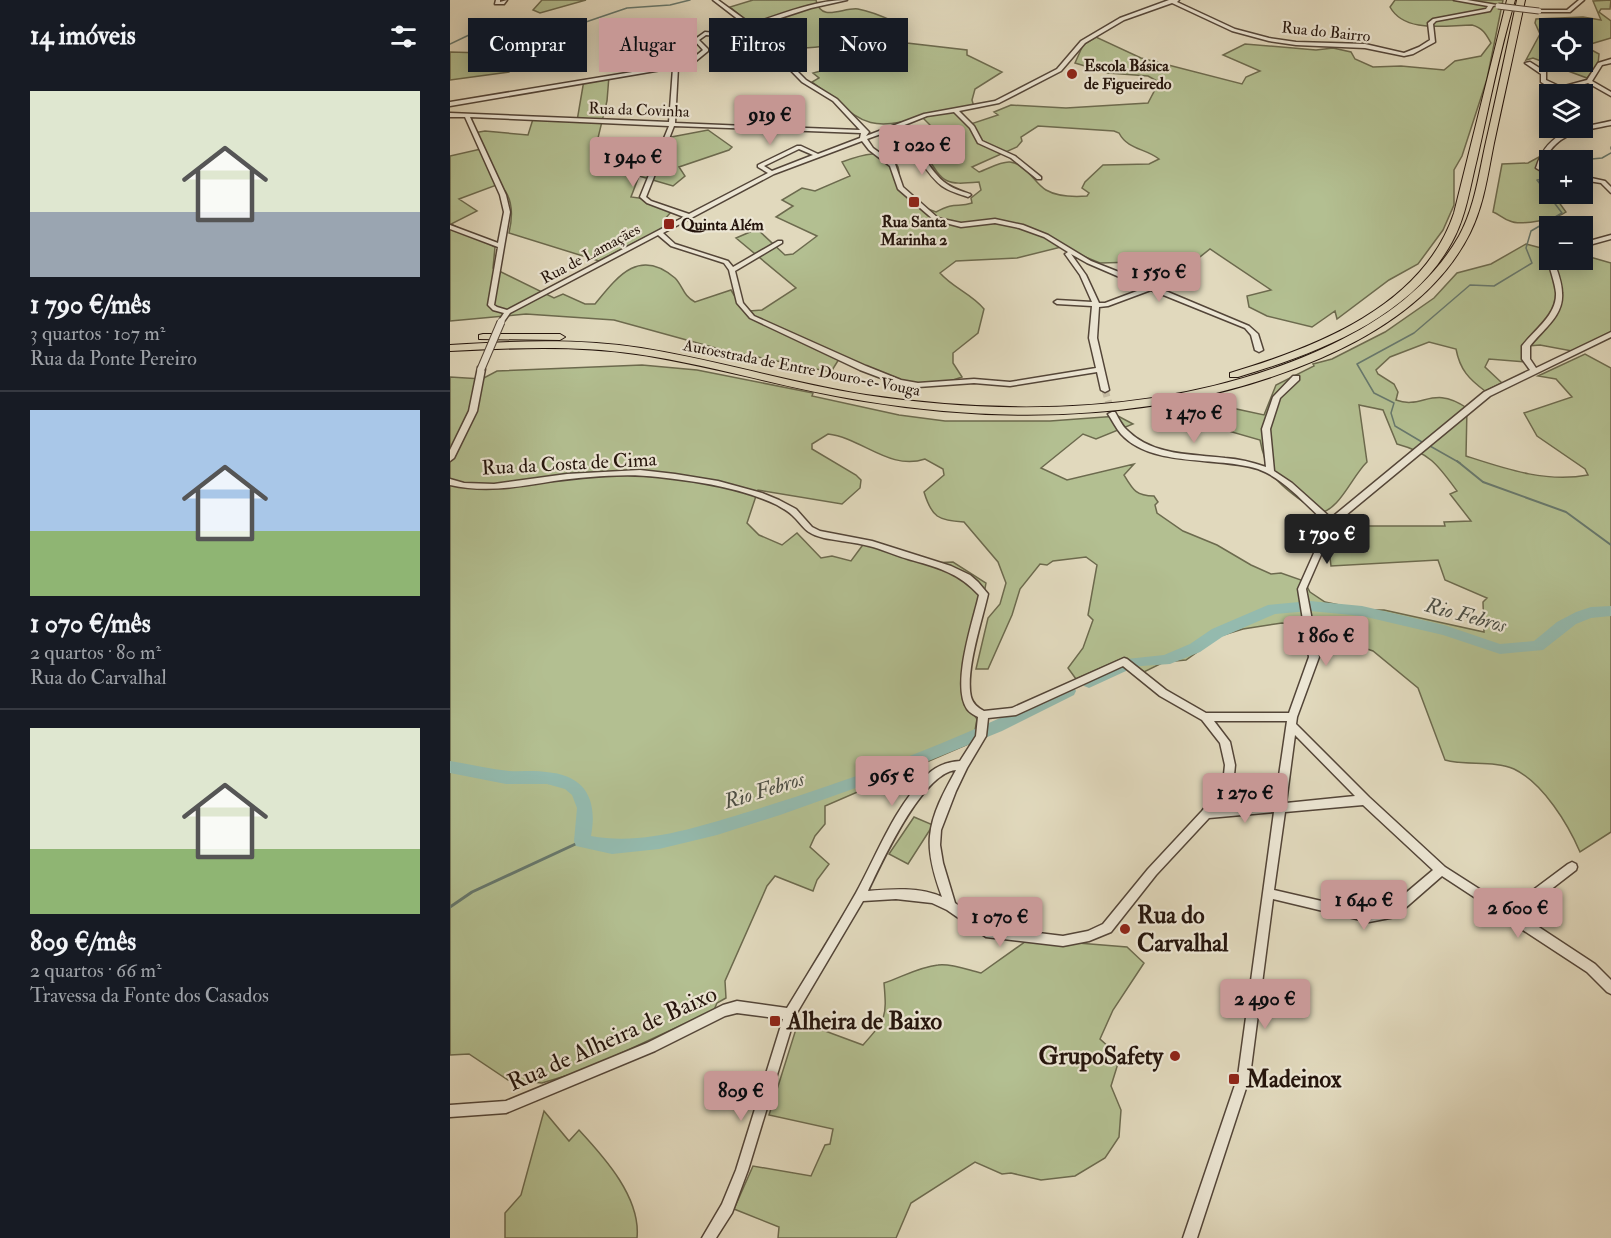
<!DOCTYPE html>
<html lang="pt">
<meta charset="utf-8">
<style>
body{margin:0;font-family:"IM FELL Double Pica",serif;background:#20242c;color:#f1f3f6;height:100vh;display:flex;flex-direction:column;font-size:22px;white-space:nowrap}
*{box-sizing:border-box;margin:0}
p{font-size:20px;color:#9ea1a6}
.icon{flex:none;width:33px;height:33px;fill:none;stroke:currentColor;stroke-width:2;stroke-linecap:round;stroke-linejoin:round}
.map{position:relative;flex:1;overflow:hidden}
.details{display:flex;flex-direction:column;background:#171b24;width:450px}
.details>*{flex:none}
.top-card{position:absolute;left:18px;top:18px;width:570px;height:54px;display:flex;gap:12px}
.tools{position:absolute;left:1089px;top:18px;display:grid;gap:12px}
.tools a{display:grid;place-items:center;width:54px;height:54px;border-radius:0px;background:#171b24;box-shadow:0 3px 15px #0003;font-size:30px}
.price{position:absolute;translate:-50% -51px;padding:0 14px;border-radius:6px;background:#c59692;color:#111;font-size:20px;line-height:39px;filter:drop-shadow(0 2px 3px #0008)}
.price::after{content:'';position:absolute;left:50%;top:36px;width:18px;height:14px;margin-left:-9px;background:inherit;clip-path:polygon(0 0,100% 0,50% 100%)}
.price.current{background:#222;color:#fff}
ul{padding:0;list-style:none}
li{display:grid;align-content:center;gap:12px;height:318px;padding:0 30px}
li+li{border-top:2px solid #363941}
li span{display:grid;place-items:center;height:186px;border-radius:0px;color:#555}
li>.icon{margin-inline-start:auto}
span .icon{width:108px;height:108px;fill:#fffc;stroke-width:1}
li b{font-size:26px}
h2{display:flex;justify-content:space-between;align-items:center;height:72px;padding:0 30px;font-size:26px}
.chip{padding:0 21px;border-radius:0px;background:#171b24;box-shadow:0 3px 15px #0003;font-size:21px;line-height:54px}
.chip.current{background:#c59692;color:#111}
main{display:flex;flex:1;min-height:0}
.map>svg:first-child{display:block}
.green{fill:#b3bf91;stroke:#6c6a4e;stroke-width:1.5;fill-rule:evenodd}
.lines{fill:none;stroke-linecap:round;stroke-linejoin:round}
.stream-far2{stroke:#67786d;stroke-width:1.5}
.stream-far1{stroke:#67786d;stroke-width:2}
.stream{stroke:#67786d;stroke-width:3}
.river{fill:#94baae;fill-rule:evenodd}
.minor-tunnel{stroke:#c5bba2;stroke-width:7;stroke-dasharray:7 4;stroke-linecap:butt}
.minor-casing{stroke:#534538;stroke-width:3}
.highway-casing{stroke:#24140c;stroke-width:2}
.minor{fill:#ece6d4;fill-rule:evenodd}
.highway{fill:#e1d9bd;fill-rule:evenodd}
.minor-bridge-far1-casing{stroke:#534538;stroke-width:7;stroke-linecap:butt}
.minor-bridge-casing{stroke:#534538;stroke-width:9;stroke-linecap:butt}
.minor-bridge-far1{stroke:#ece6d4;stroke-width:5}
.minor-bridge{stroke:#ece6d4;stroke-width:7}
.poi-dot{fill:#8f2418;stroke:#ece6d4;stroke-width:2}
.labels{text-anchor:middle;stroke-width:4.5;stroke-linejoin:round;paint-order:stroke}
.far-street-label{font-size:16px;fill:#24140c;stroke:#ece6d4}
.far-poi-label{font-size:16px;font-weight:bold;fill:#24140c;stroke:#ece6d4;text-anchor:start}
.street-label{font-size:20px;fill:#24140c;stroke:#ece6d4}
.water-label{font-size:21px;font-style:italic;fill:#4b4e45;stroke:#ece6d4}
.near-poi-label{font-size:24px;font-weight:bold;fill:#24140c;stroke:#ece6d4;text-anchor:start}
.near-street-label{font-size:24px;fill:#24140c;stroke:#ece6d4}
</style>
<main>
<section class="details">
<h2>14 imóveis<svg class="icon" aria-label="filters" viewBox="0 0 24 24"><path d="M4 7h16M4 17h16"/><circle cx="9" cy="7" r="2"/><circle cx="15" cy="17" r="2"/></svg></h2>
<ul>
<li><span style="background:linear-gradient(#dfe7d0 65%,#9aa5b1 0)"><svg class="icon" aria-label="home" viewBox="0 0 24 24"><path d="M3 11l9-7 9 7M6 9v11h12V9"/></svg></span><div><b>1 790 €/mês</b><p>3 quartos · 107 m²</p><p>Rua da Ponte Pereiro</p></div></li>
<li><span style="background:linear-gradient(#a9c7e8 65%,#8fb573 0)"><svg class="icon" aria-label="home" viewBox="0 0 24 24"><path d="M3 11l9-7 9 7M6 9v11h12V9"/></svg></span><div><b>1 070 €/mês</b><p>2 quartos · 80 m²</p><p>Rua do Carvalhal</p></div></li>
<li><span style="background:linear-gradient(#dfe7d0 65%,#8fb573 0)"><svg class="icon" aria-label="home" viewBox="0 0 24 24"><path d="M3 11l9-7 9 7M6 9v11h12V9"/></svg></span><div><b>809 €/mês</b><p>2 quartos · 66 m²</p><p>Travessa da Fonte dos Casados</p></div></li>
</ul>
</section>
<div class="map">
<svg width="1161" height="1238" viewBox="0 0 1161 1238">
<rect width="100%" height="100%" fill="#e1d9bd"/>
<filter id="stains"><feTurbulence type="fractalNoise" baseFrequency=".00333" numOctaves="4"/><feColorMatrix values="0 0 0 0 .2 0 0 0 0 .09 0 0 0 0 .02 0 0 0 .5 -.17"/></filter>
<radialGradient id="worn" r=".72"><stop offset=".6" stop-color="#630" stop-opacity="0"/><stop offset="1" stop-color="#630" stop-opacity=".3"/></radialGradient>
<g class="green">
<polygon points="92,0 136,0 90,13 83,10"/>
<path d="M303,0h63c5,23 27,7 42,9 12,2 26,8 37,13l-13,6 -1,3 23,4 3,8 60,7v5l35,17 -27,17 -3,11 2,7 -14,4 11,13 27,-9 -4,-3 17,-7 55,3 82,-5 11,-21 -11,-6 -40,-3 -33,-10 8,-18 13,-8 45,21 101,26 4,-7 14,-6 -37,-16 22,-11 71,6 17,-2 18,4 4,7 18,8 28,-1 43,4 11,-9 26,-5 10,-13c-5,-9 -8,-15 -19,-18 -25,0 -67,9 -82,-18l5,-7h108l-16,79 -25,77 -8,14v35l-11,25 -25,34 -29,16 -52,39 -2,-8 -23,16 -45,-11 -18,-9 -2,-11 24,-6 -61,-41 -14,11 -12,2 -23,-7 -23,7 -38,1 -39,-16 -44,11 -61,3 -16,12c13,15 32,21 44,36l-6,24 -25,20v10l9,14c-43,17 -83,-3 -123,-18l-8,13 -108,-22 -109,-30 -88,-6 -76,7v-165l31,-7 -8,-16 12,-2 43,4 5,-16 44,2 7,-41 25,-4 -2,25 -11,45 52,7 18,-15 42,-8 24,17 -3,3 -50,17 6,9 -12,10 -34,-10 -8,21 15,2 25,13 -7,8 3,6 -68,35 -90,-28c4,-17 4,-37 -10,-49l-40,15 18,12 -26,13 44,23 -2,21 61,30 9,-4 22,10h10c22,-27 44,-57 80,-26 8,8 8,18 20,24l36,-12 9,15 9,6 13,-1 34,-22 -60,-50 21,-9 28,26 8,-1 24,-18 -41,-19 17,-11 -11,-6 20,-12 13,3 35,-15 -8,-14c16,-6 46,-17 56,5 2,6 1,13 2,19l28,23 8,3c19,-11 22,-4 36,-9l-1,-5 10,-8 -2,-8c-34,3 -35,2 -53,-27l35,-6 -15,-8 -24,-24c-63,19 -64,-3 -110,-35l7,-4 -6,-5 22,-6 -7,-13 24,-3 -1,-4c-15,-8 -34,4 -50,0v-13l-2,-2 -35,3 -34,-28zM588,126l76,5 5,2c9,17 26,15 40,26l-10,5 -46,1 -18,17 -3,6 7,5 -2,3c-14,1 -29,1 -41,-6 -12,-7 -19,-26 -36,-28 -9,-1 -22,7 -31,10l-7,-5 45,-20 5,-6 -1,-4z"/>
<path d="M1161,0l-1,9h-9l-2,3 12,9v17l-27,8 15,8 -1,10 -11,14 -54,-20 -7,2 14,-26 -5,-11 1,-4 47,-2 18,3 -8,-19zM1100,28h32v34h-32z"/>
<polygon points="40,50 53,53 50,65 60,69 59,72 0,80 0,52 35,53"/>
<path d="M1100,151l31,7 -31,2v34h3l13,18c-9,7 -46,14 -56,9 -7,-2 -11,-7 -17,-9l9,-48 26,-1z"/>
<path d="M1076,244l23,6 1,10h32l1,-5 28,8v69l-39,19 -32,-6 -12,1 -1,16 -38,-3 -4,8 17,16 -17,8c-16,-12 -25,-21 -29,-42l-27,-7 -39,15 -14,13 2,4 16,10 4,8 -2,8c27,10 36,-16 71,8l-1,48c40,13 80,27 122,19l-3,-6 -48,-33 -13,-23 48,-16 -16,-18 -18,-3 47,-22 26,14v464l-31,20c-12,-28 -37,-69 -66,-83 -20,-9 -48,-3 -69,-9l-27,-72 -45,-37 -56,-19 -1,-5 -34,-4 -39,6 -23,7 -34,24 -22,2 -20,10 -21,-14 -47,21 -8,-11 15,-20 10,-28 -5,-5 9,-50 -11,-8 -33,4 -6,4 -7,-1 -20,25 -8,26 -24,54h-12l12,-51 12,-14 6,-21 -8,-21 -34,-40c-26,-2 -32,-4 -40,-30l20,-17 -1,-6 -18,-10c-35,12 -63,-21 -97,-25l-16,10v5l44,26 5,5 -1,8 -18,16 -84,-14 -11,33 12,12 23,10 15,-12 24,25 11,-2 19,5 14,-19 66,21 22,-1 33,21c-5,31 -30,112 -9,136l-4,23 -148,64v18l-10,12 -5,11 19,17 -12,16 -4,11 -38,-15 -8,10 -42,95 1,17 -9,5 -3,7 -129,60 -43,13 -34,-3 -39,-26 -19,1v-678l32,2 15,-8 145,-6 55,5 116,23 -1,3 87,19 46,6h105l68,-5 15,8 -37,15 -13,-5 -42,34 26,12 67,-16 -10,11c9,15 12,21 30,21l4,6 -3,3 2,8 26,18 34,14 34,20 20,9 10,-1 23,8 6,11 15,10 38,8h21l100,22 -1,-30 4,-4 -42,-18 -7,-20 -107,6 -2,-17 14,-23h102l-1,-4 27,-1 -21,-27 7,-3c-19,-26 -27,-38 -60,-47l-14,-34 -24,-5 8,57c-15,14 -28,50 -49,51 -32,-25 -50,-30 -58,-73l-35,-10 2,-23 37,8 12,-30 38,-19 -1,-2 19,-5 53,-27 49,-34 23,-25 34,-9z"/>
<polygon points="464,817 483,825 458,864 439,854"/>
<path d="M579,939l98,8 17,16 -31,47 -13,29 20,18 -9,29 10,24 -2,27 -14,21 -30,18 -34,4 -30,-7 -9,1 -27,-12 -64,41 -15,35h-118l1,-11 -45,-18 19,-43 58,10 14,-31 5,-1 3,-15 -64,-14 27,-86 13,-4 54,20c23,-26 24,-27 21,-62 18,-6 35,-16 54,-18 13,-2 30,5 43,8z"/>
<path d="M94,1111l25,30 10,-11c26,28 62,68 58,108h-132v-25l16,-18z"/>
</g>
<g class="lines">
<g class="stream-far2">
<polyline points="0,44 19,35 124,26 177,8 220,5 240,0"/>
<polyline points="1161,147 1161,149"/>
<polyline points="1131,160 1152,158 1161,153"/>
<polyline points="972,442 945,426 941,413 944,403 924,393 907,364 964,333 1020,285 1044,286 1082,263 1076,248 1081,231 1112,213 1087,180 1099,178"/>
<polyline points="980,446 1010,463"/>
</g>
<polyline class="stream-far1" points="1007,461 1033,482 1116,512 1161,545"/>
<polyline class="stream" points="0,907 22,892 132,841"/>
<g class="river">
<polygon points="860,601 912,606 994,625 1050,644 1084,641 1107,622 1126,612 1141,607 1161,606 1161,616 1141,618 1126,624 1093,650 1050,654 993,635 912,616 860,611 825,614 772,637 750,652 720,664 678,667 676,671 639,688 634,686 632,682 634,678 666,663 675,663 677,659 714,655 740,644 762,629 818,605"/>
<path d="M619,685l5,2 2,4 -2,4 -72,36 -93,38 -129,46 -63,20 -58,14 -47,5 -36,-8 -2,-5 3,-33 -5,-13 -7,-6 -18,-5h-41l-56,-11v-12c20,3 39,8 59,10 13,1 25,-1 37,1 39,3 52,27 45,64 53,10 110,-10 160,-25 81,-25 162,-54 240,-89 26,-11 51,-28 78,-37z"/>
</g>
<polyline class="minor-tunnel" points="655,390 662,414"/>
<g class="minor-casing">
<g id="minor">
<polygon points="46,0 50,0 50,2 57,0 54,4 45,4"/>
<path d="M263,0h5l33,24c31,-10 64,-24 96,-24l-36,8 -58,19 53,53 31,19 31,32 1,1 -3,4 58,-22 71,-13 62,-32 24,-28 39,-23 49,-18h10l-2,2 58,27 34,9 27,4 69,2 39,9 15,-6 11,-7 -2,-17 5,-4 53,-10 2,-3 -34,-6h13l30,5 -4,1 -3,5 -54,10 -3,3 2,18 -22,12 -9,2 -39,-8 -69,-3 -27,-4 -37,-10 -60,-28 -48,17 -39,23 -24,28 -62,32 -40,8 15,15 8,15 33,15 26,21v2h-4l-26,-21 -33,-15 -8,-15 -16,-16 -27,4 -30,12c22,13 28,38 47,54 7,6 17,9 26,12l1,1 -3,2c-9,-3 -19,-6 -26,-11 -21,-16 -25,-41 -50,-56l-25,9 6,9 22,16 8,23 35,31 23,5 34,-4 28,6 25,10 43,26 61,24 3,1 1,1 93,39 9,8 5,16 -4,2 -4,-2 -4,-15 -6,-7 -94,-38 -43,16 -9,1 -2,31 12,52 -4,2 -4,-2 -4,-18 -87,14 -36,-3 -56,4 -21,-3 -37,-14 -110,-52 -13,-15 -8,-33 -5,-7 -53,-17 -13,-11 -148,78 -7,10h-4l-1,-1 6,-9 -11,-3 -5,-5 10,-58 -48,-18v-4l48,18 6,-31 -4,-17 -35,-78h-15v-4l219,9 4,-54 -223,38v-4l237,-39 16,-13 -9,-10 11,-8 53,5 -10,-10zM256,35l55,5 41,42 31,19 27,29 -81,-3 -7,-15 -3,-2 -3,2 7,15 -98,-4 3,-56 13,-2 17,-14v-2l-9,-9zM20,117l199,9 -29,71 7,6 37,14 -177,93 -10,-3 -3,-2 16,-93 -4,-17zM224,126l187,7 -1,5 -42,16 -17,-8h-4l-39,19v2l10,6 -79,41 -38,-13 -5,-4zM412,141l7,9 21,16 8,23 36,31 27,7 34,-4 24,5 25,9 24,15 -3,2 15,21 12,27 -35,-2 -3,2 3,2 35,2 -3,32 7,30 -86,14 -36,-3 -56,4 -17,-3 -35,-14 -112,-50 -11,-13 -8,-32 47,-28v-2h-4l-45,26 -5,-6 -53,-17 -12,-11 111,-59zM349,149l14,6 -41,16 -8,-5zM621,254l16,9 58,25 -40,15h-6l-13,-28z"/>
<polygon points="1129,0 1134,0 1120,12 1089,12 1087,11 1089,10 1117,10"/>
<path d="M1161,59v4l-9,2 -10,16 19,11v4l-23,-13c-20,6 -27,12 -47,-1v-8l-16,-11 5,-1 16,10v8l15,7 26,-7 11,-17z"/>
<path d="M1161,121v4c-31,6 -58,8 -69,42l8,4v5l-14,-8c12,-39 40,-39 75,-47z"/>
<polygon points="1132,176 1155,181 1161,187 1161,193 1151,183 1132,180"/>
<polygon points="1161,235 1161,239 1132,247 1132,243"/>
<path d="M1101,260h6l-2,4c3,9 7,19 7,29 2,23 -20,37 -32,53v13l6,9 73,-35 2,-1v5l-121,59 -156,129 -28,64 13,68 -22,60 -1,7 73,73 76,70 64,41 59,-44 4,-2 4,2 1,3 -1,3 -57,44 76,50 16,16v14l-4,-2 -20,-20 -78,-51 -5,-1 -1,-4 -61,-40 -47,41 -26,5 -96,-23 -23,177 -53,162h-14l55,-162 36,-264 -65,6 -53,57 -45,57 -22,9 -26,5 -77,-9 -39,-27 -15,-7 -36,-4 -33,2 -68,115 -47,154 -16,43 -16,25h-14l20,-34 14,-34 47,-151 -46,-6 -12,3 -70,35 -149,62 -56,4v-12l56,-4 141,-58 76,-38 14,-4 50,7c23,-38 47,-76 69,-115 22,-40 38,-85 71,-118 9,-9 20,-13 33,-14l16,-25 2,-19c-4,-2 -8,-4 -11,-8 -16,-24 6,-88 12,-114 -21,-23 -43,-28 -71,-36 -14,-4 -26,-10 -39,-13 -15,-4 -30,-5 -45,-8 -20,-5 -19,-11 -32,-23 -4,-4 -10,-7 -15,-10 -35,-17 -81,-24 -119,-28 -34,-4 -71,0 -104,4 -36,6 -69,12 -104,4v-6l14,4 30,1 73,-10 73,-4 35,4 43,7 44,12 17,7 17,9 16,18 8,4 52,10 79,25 19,9 8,7 10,12c-6,27 -23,77 -17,103 2,7 7,11 13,14l28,-3 112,-50 3,1 39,31 40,23h83l20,-56 -11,-68 29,-65c-21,-19 -42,-45 -69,-55 -41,-13 -106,-1 -137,-35 -5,-6 -9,-14 -13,-20l4,-2h3c4,7 7,14 13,19 26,25 64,23 97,27 14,1 27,4 41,9l-4,-38 11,-32 20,-21h6v4l-19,18 -10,31 4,42 18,12 39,35 153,-126 46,-22 -8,-11v-13c12,-16 35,-31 34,-53 -1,-10 -5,-20 -7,-29zM673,666l37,30 42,24 18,23 5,22 -2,19 -21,27 -54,58 -45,55 -15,7 -25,5 -75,-9 -33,-24 -12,-40 -3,-18 1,-15 15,-39 11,-23 19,-32 2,-18 28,-3zM764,721h73l-12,82 -59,6 17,-24 2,-20 -5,-23zM845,735l60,61 -69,7zM506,770c-11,20 -24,43 -26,66 -2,20 5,42 12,61 -22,-10 -50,-8 -74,-6 14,-29 54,-118 88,-121zM913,805l70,65 -45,38 -19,4 -95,-22 11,-78z"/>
<polygon points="28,367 31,367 35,369 27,411 4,458 0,461 0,450 19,411"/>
</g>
</g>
<g class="highway-casing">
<g id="highway">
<path d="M1057,0h8c-16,53 -26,106 -38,159 -7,28 -11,58 -25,83 -41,76 -136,112 -214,135h-8v-4c87,-26 193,-67 224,-160z"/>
<path d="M1067,0h8c-10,48 -21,95 -31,143 -6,30 -10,62 -24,90 -30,60 -89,99 -149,125 -143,62 -305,68 -457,43 -77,-12 -151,-36 -228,-47 -62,-9 -124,-6 -186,-3v-6c63,-4 128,-7 191,3 76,12 149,35 225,47 149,22 307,18 447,-42 58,-25 114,-61 146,-117 16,-29 20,-63 27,-94 11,-48 21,-95 31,-142z"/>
<polygon points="33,334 110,334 115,337 110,340 29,339 29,335"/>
</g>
</g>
<use href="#minor" class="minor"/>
<use href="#highway" class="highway"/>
<g class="minor-bridge-far1-casing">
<polyline id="minor-bridge-far1" points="1048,6 1089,11"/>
</g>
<g class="minor-bridge-casing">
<polyline id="minor-bridge" points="31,369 51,322"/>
</g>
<use href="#minor-bridge-far1" class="minor-bridge-far1"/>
<use href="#minor-bridge" class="minor-bridge"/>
</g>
<g class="poi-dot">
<circle cx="622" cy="74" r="6"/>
<rect x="458" y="196" width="12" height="12" rx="3"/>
<rect x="213" y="218" width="12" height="12" rx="3"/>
<circle cx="675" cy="929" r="6"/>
<rect x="319" y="1015" width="12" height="12" rx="3"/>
<circle cx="725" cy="1056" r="6"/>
<rect x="778" y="1073" width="12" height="12" rx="3"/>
</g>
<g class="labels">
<g class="far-street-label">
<text transform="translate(876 31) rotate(6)" y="6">Rua do Bairro</text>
<text transform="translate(189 109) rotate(2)" y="6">Rua da Covinha</text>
<text transform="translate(140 253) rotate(-28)" y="6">Rua de Lamaçães</text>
<text transform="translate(352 367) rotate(11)" y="6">Autoestrada de Entre Douro-e-Vouga</text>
</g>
<g class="far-poi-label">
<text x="634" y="71">Escola Básica<tspan x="634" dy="18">de Figueiredo</tspan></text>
<text x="464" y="227" text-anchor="middle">Rua Santa<tspan x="464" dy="18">Marinha 2</tspan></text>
<text x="231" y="230">Quinta Além</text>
</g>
<g class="street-label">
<text transform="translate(119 463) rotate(-3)" y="7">Rua da Costa de Cima</text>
</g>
<g class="water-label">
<text transform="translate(1016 615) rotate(15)" y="7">Rio Febros</text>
<text transform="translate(314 790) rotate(-17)" y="7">Rio Febros</text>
</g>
<g class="near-poi-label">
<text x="687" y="923">Rua do<tspan x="687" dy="28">Carvalhal</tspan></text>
<text x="337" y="1029">Alheira de Baixo</text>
<text x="713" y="1064" text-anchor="end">GrupoSafety</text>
<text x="796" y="1087">Madeinox</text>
</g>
<g class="near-street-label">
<text transform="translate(162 1038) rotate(-24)" y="8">Rua de Alheira de Baixo</text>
</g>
</g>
<rect width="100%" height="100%" filter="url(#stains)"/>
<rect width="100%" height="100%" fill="url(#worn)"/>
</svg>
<div class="tools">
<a><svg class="icon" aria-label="locate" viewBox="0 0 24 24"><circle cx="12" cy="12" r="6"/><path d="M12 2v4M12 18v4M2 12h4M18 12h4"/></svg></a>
<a><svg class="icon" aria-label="layers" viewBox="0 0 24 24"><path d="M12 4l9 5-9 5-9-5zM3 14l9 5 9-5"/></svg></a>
<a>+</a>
<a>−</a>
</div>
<b class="price" style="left:320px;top:146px">919 €</b>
<b class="price" style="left:472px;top:176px">1 020 €</b>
<b class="price" style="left:183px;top:188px">1 940 €</b>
<b class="price" style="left:709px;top:303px">1 550 €</b>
<b class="price" style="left:744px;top:444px">1 470 €</b>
<b class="price current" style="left:877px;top:565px">1 790 €</b>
<b class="price" style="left:876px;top:667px">1 860 €</b>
<b class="price" style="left:442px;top:807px">965 €</b>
<b class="price" style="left:795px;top:824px">1 270 €</b>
<b class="price" style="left:914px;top:931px">1 640 €</b>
<b class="price" style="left:1068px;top:939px">2 600 €</b>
<b class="price" style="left:550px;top:948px">1 070 €</b>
<b class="price" style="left:815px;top:1030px">2 490 €</b>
<b class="price" style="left:291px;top:1122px">809 €</b>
<div class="top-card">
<a class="chip">Comprar</a>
<a class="chip current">Alugar</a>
<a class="chip">Filtros</a>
<a class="chip">Novo</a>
</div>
</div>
</main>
